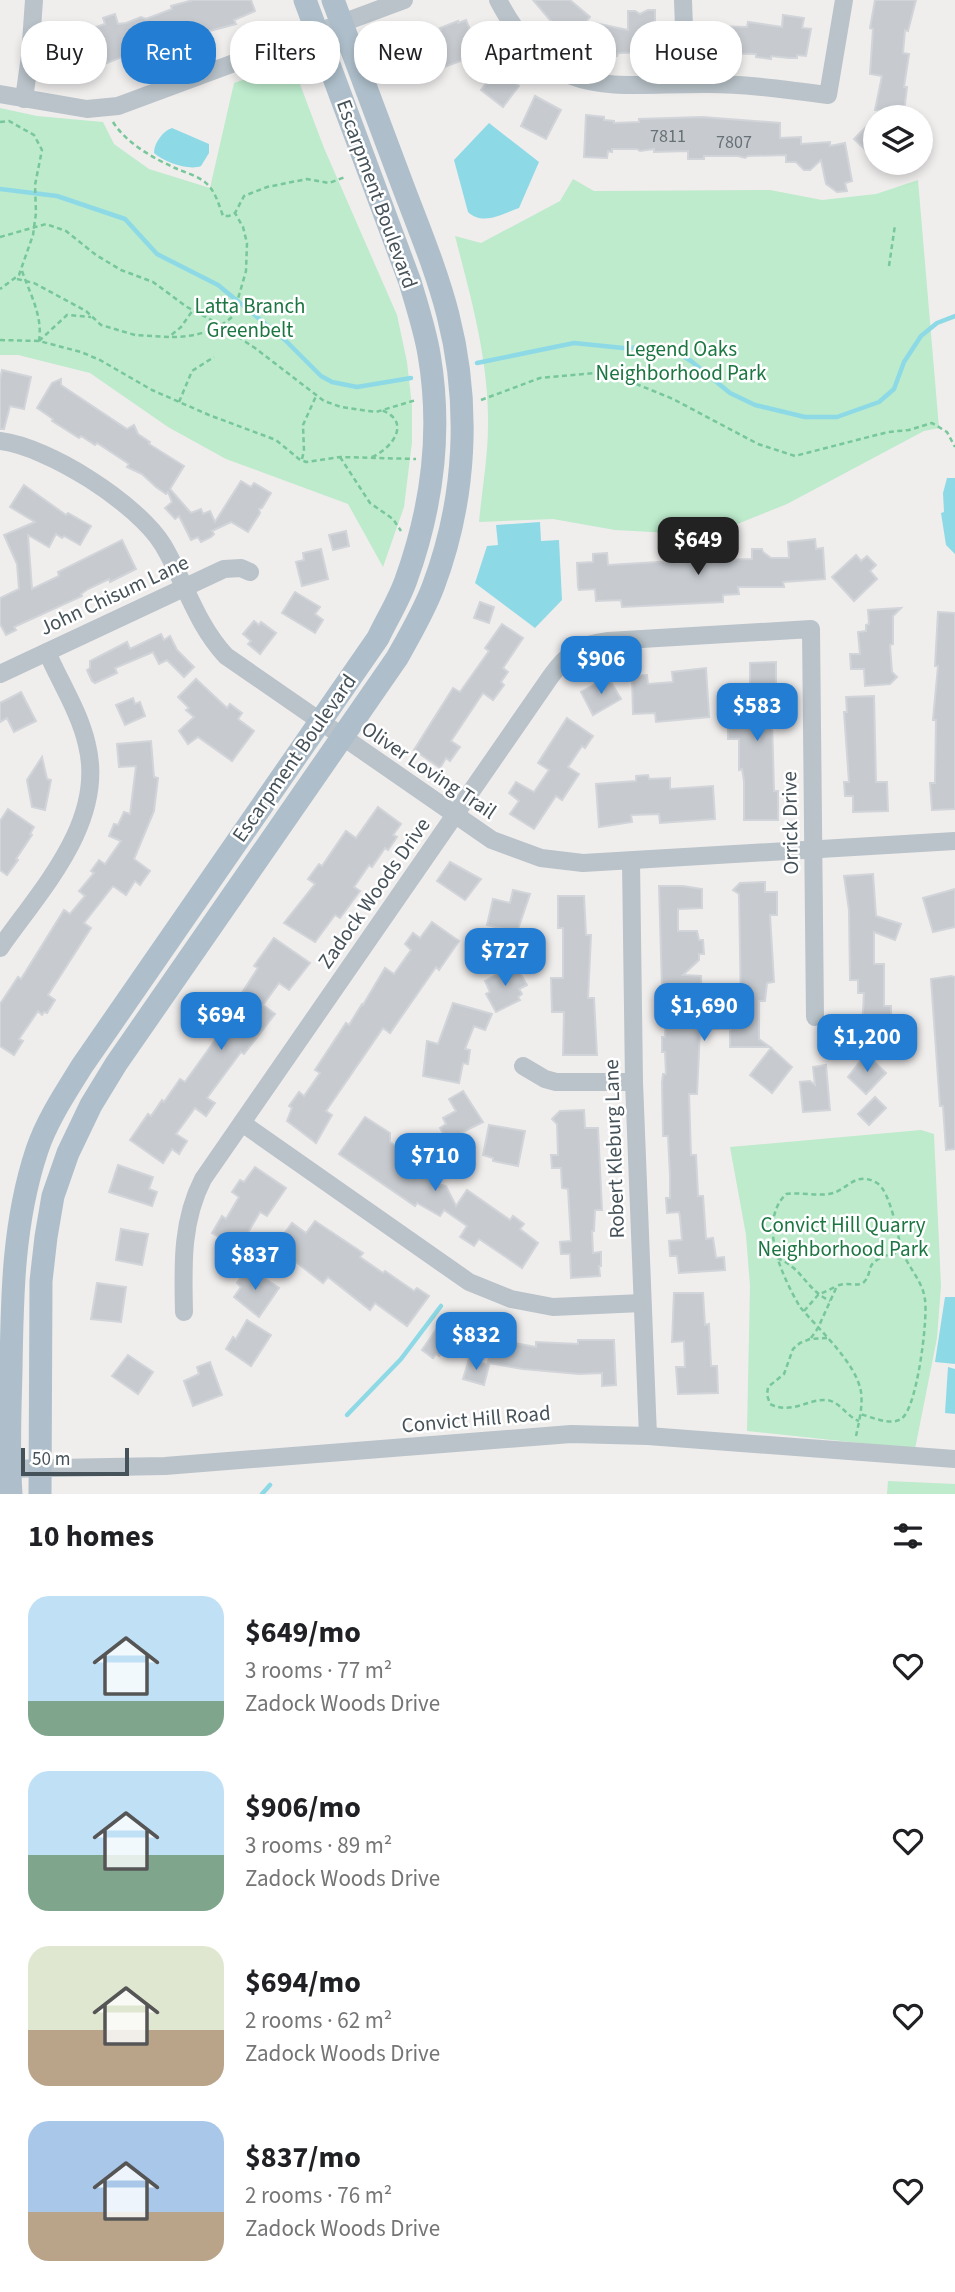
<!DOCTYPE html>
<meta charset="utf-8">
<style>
body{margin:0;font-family:"Source Sans 3",sans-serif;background:#f2f2f2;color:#202124;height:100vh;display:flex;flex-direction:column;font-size:26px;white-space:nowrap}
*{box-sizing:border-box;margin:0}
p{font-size:23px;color:#757577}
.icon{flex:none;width:38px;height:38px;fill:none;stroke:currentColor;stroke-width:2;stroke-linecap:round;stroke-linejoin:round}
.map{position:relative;height:1494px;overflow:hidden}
.drawer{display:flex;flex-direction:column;background:#fff;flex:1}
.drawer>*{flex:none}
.hud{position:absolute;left:21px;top:21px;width:914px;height:63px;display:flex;gap:14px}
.buttons{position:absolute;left:863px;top:105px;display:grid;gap:14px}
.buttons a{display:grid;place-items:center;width:70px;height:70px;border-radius:50%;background:#fff;box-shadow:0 4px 10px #0003;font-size:35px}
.scale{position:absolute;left:21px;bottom:18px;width:108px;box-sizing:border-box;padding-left:7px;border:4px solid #465259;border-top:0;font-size:19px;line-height:24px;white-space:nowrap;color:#465259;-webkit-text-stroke:5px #fff;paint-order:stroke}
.price{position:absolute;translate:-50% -60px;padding:0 16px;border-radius:14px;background:#237dd3;color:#fff;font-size:23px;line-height:46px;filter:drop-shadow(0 2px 4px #0008)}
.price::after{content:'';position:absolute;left:50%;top:42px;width:21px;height:16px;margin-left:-10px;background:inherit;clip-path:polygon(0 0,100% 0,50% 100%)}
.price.current{background:#222;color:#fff}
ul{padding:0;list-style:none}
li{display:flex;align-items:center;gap:21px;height:175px;padding:0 28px}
li span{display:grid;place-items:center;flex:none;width:196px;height:140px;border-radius:21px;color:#555}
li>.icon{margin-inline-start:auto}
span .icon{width:84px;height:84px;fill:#fffc;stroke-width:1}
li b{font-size:30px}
h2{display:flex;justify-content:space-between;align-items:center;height:84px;padding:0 28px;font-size:30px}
.chip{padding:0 24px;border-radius:28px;background:#fff;box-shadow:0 4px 10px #0003;font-size:24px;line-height:63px}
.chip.current{background:#237dd3;color:#fff}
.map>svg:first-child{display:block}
.green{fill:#bdebcc}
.water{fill:#8ddae6}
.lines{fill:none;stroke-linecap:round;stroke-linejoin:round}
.stream{stroke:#8ddae6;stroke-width:4.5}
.building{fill:#c7cbd0;stroke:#d1d4d8;stroke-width:2}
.path{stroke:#77c79a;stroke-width:2.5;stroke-dasharray:5 3.5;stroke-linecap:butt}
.minor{stroke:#b9c3c9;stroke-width:18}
.major{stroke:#aebfcb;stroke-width:23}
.labels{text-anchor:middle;stroke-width:5;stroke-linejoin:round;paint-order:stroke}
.number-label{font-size:18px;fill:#667077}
.street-label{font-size:21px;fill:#465259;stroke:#fff}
.park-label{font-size:21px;fill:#1c7642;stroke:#fff}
</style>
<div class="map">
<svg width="955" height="1494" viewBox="0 0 955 1494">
<rect width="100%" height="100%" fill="#f0eded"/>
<g class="green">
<polygon points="292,63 324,148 397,315 407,362 412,406 412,442 404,507 383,567 348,504 226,459 168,427 90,373 18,355 0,355 0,108 37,116 103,122 114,144 149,169 210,188 234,83"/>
<path d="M573,179l21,12 176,-1 52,10 54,-6 42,-14 21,248 -15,3 -137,73 -57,23 -42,7 -73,-4 -62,-11 -74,3c3,-32 9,-65 9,-97 1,-64 -17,-127 -33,-189l26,7 79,-42z"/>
<polygon points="921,1130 934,1134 941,1286 937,1338 915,1449 747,1431 750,1286 746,1235 730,1147"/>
<polygon points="888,1481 955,1484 955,1494 887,1494"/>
</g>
<g class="water">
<path d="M489,123l50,39 -20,46c-17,6 -36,18 -51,4l-14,-52z"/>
<path d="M172,128l37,16v9l-8,13c-12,5 -37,-4 -47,-13 0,-10 9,-22 18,-25z"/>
<polygon points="947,478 955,478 955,554 946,545 941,513 944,512 943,493"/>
<polygon points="540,522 541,541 559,540 562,600 535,628 475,583 487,546 498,545 496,525"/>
<polygon points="945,1297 955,1297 955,1364 935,1362"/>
<polygon points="948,1367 955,1369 955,1414 945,1413"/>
</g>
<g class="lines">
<g class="stream">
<polyline points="0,189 57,196 125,219 157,254 218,285 285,340 321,376 332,382 357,387 411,378"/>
<polyline points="477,363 574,343 623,348 657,347 674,350 691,361 730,393 755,405 805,417 837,417 879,402 894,389 904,362 921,336 937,323 955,316"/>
<polyline points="347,1415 401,1359 441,1306"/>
<polyline points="262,1494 270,1485"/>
</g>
</g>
<g class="building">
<polygon points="193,0 251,0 255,11 234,20 236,24 202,33 196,36 197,38 185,43 184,40 158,47 157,43 107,63 96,27 105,24 103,18 115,14 118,24 126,23 141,17 146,19 172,9 171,6"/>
<polygon points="533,0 570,0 590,17 570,42 558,33 561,29 550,20"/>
<polygon points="875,0 916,0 908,31 905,30 903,53 909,54 904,87 907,87 904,112 900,115 875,110 882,76 870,74 873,29 870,28"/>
<polygon points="648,10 655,10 655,52 618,53 617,56 588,50 594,23 628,30 628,11 635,11 640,14"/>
<polygon points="783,15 804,18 802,28 811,29 806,56 797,55 797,58 789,58 771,56 771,59 756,57 756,54 710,53 711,26 747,27 748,22 782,27"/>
<polygon points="466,20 480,54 417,77 404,43 441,30 440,28 458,21 458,23"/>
<polygon points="56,27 91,30 86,74 71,73 72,67 53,62"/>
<polygon points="497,68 519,86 503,107 481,90"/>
<polygon points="535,96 561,110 546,139 521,126"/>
<polygon points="586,115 604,117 604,120 614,121 614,123 639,122 639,119 702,117 780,123 780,138 801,137 801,144 830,142 830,146 845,143 852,181 845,183 847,191 837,192 826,184 821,160 810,170 804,170 796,162 786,162 786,155 748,156 745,158 738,156 704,156 704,159 688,159 688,151 654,152 654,149 640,151 637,149 612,149 612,152 608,151 607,158 584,157"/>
<polygon points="875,118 875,159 854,139"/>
<polygon points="2,370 31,377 24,409 10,406 4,429 0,429 0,380"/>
<polygon points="61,379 61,385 127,429 134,425 138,434 150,442 149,444 184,466 170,489 191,513 201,509 203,514 210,511 215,522 241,481 251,487 254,483 271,493 262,508 259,509 260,513 248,532 231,522 212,531 214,534 211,537 201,542 198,537 191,540 179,516 175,519 165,508 172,502 168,492 166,494 156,487 142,474 127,467 129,464 97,443 95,445 81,436 79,438 52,421 53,419 37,408 52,383"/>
<polygon points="24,485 66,515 68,513 91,526 80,545 64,536 62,538 56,534 49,547 28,535 32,589 59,576 58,572 122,540 136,569 110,582 109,579 88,589 81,594 82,596 14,627 16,630 6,635 0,624 0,598 19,589 17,564 4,535 35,522 10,507"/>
<polygon points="346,531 349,546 333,550 329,535"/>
<polygon points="815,539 816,549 823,548 825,579 783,582 784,587 738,587 739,594 723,595 723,602 622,607 621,600 596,601 595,589 579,590 578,587 577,563 593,562 593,554 607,553 608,565 675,561 676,563 689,562 692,559 694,561 752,559 752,549 762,549 763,552 771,558 789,558 788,542"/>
<polygon points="321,549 328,579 302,586 296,562 304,560 303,553"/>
<polygon points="856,555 861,561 867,556 876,565 870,571 877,579 854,601 832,577"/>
<polygon points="295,592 320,607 315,614 323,620 315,633 282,613"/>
<polygon points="480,602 494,607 489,623 474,618"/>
<polygon points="901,608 893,616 893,644 890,645 892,672 897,677 890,684 865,686 864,669 851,669 850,654 860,654 858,632 866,631 866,625 869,624 868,610"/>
<polygon points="938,612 955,613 955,809 932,810 930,783 935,783 936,720 933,720 938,666 935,666"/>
<polygon points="254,621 259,625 261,622 276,633 260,654 248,644 251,641 243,634"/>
<polygon points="502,624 523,638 503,668 508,672 501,682 504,685 493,700 483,693 451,741 460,747 450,761 446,758 440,768 414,750 453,688 460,692 489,651 485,648"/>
<polygon points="161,634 164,640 170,636 177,650 194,667 184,677 167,660 159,664 153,652 115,668 117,673 95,683 92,681 87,670 90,668 90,661 127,642 130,649"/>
<polygon points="776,662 776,721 772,721 774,791 778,791 778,820 744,820 744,781 742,769 739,770 739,739 728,739 728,706 750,706 750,663"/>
<polygon points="706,668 709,717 656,722 655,713 633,714 632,676 647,675 648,684 673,682 672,672"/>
<polygon points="608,677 621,699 593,715 581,692"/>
<polygon points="196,679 227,708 230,704 242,713 238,719 254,731 232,761 198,737 188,744 179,731 194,717 186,710 189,708 178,697"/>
<polygon points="21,692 36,721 14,732 7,718 0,722 0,703"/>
<polygon points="874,696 876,782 887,782 888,811 853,812 853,796 845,796 844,782 849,782 844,712 847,712 846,697"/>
<polygon points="133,698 135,704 140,702 145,716 125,725 116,705"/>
<polygon points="567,718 593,736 585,748 582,746 568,767 579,774 562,800 556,796 534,829 510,814 519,801 509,793 516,782 534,792 549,770 538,763"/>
<polygon points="151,741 154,777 158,778 154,811 134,859 150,871 140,885 135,881 126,895 113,886 84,923 91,928 48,995 55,1000 47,1013 44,1012 42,1015 38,1011 19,1039 23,1041 14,1055 0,1046 0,1004 18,977 21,979 64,910 70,914 85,896 79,891 94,873 91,871 99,860 105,864 121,841 109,836 114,824 118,825 124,812 130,814 136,766 119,767 117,744"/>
<polygon points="42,757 47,779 51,780 45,810 32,807 27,780"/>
<polygon points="648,775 649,779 670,778 670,789 713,786 715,819 660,823 659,814 631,815 632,822 599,827 596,784 636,781 636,776"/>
<polygon points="378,807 401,824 393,835 397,837 388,850 385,848 372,867 369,865 354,887 360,891 340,918 335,915 315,942 284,923 315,884 308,879 319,864 322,866 346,831 356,838"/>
<polygon points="8,809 34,827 30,834 32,835 16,859 18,860 7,875 0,870 0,821"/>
<polygon points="450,862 481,879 465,900 437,881"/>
<polygon points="873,874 876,916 901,924 895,940 874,932 874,964 884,964 884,1006 891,1006 891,1038 864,1038 864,1030 862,1030 864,993 858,993 858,980 850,980 849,910 844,876"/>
<polygon points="765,882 765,892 777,892 777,915 770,915 774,982 767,983 765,1001 759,1001 759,1039 770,1047 730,1047 730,1029 700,1029 697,1094 689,1094 691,1155 696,1155 698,1196 703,1196 706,1239 713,1238 716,1258 724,1257 725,1270 679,1273 677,1256 670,1256 669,1241 682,1240 680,1217 679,1212 667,1213 666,1198 670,1198 670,1175 668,1136 663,1136 662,1082 663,1074 666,1074 665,1052 662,1052 662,1037 665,1037 667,988 662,988 659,886 683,886 702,889 702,908 678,909 678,931 697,931 699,940 703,940 704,954 699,954 699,960 683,975 701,976 702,1007 741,1006 739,894 733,890 740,883"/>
<polygon points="955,889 955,927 933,932 923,898"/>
<polygon points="513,890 530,894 517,932 487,925 493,899 510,903"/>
<polygon points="558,896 584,896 586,935 591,935 588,998 594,998 597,1055 563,1055 564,1012 552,1012 551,978 563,978 563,928 558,928"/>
<polygon points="432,922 459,941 439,970 436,967 390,1033 383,1028 326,1111 332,1115 316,1143 287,1121 292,1108 289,1106 299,1092 304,1096 320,1073 315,1070 346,1023 349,1025 362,1004 363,1005 385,968 394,974 411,950 405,944 413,933 420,938"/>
<polygon points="274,938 310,963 289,990 279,983 263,1005 275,1014 244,1054 241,1052 207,1098 215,1103 206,1116 195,1108 176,1134 187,1141 179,1154 172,1149 163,1163 130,1140 148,1114 151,1116 162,1100 164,1102 180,1079 185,1082 218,1036 215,1034 258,968 254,966"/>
<polygon points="515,964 527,985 519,989 522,994 518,997 520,1000 496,1012 486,994 490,992 485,981"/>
<polygon points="951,976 955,977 955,1149 946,1150 943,1106 940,1106 931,979"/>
<polygon points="453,1003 492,1014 485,1030 474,1026 465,1049 470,1050 468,1064 463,1063 459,1083 423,1076 427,1041 438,1044"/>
<polygon points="771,1048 792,1067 772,1093 750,1075"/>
<polygon points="866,1054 886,1073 866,1094 848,1077"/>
<polygon points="826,1065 830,1110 803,1112 800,1082 810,1081 815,1085 813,1067"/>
<polygon points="463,1091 483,1122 447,1140 440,1128 446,1124 443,1118 456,1111 449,1099"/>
<polygon points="875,1097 886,1108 869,1125 858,1114"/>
<polygon points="584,1110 585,1128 598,1128 602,1210 595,1210 594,1231 592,1231 593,1253 601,1252 601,1266 599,1266 600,1276 571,1278 570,1254 561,1254 560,1242 571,1241 568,1189 562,1188 561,1168 552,1168 551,1155 558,1155 557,1124 552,1119 560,1111"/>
<polygon points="365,1117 390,1133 390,1142 425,1167 421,1172 438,1184 446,1186 456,1206 467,1190 510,1220 513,1216 524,1224 520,1229 538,1243 522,1268 479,1239 474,1246 460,1237 467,1226 444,1210 440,1216 417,1203 415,1206 339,1154"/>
<polygon points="489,1125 525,1131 518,1166 493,1161 493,1158 483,1155"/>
<polygon points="118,1165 153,1177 149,1189 157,1192 152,1206 109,1192"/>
<polygon points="255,1167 286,1188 267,1216 260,1212 239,1248 212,1233 222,1216 226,1219 239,1197 232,1192 240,1180 244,1182"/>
<polygon points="315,1221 363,1253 360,1257 383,1273 385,1271 414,1291 417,1288 429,1296 407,1326 375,1303 370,1310 328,1277 323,1283 275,1246 292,1223 306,1233"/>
<polygon points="121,1229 148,1234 142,1265 116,1260"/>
<polygon points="248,1267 279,1288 259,1317 234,1297 241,1287 237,1283"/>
<polygon points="97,1283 126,1287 121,1322 91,1319"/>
<polygon points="674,1293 703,1293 705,1325 709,1324 711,1366 717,1366 718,1393 678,1394 676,1367 685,1367 684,1341 672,1342"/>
<polygon points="247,1320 271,1335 251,1366 226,1349 233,1337 236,1339"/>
<polygon points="442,1321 448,1325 451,1321 466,1331 448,1357 442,1353 439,1356 436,1354 433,1358 422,1350"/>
<polygon points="493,1339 536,1347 536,1342 578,1344 578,1340 614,1340 616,1385 602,1386 602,1373 579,1374 523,1369 488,1363"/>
<polygon points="128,1355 153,1372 138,1394 112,1376"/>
<polygon points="469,1359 489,1365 484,1385 463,1379"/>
<polygon points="210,1362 222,1395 193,1406 184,1381 199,1374 197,1367"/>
</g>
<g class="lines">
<g class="path">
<polyline points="0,122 9,121 34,135 42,150 35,185 36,213 33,235 19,275 0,289"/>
<path d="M113,122c13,21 40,36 62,46 11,5 25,8 34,18 7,8 10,19 14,30h6l6,-3 9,-17 23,-9 40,-8 22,4 16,-6"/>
<polyline points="0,237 46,224 66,231 96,255 121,270 153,282 187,307 217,323 255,348 324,401 341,407 376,412 416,400"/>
<polyline points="889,266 895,225"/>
<path d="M22,271c8,23 21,45 17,70"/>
<polyline points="17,279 34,283 86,311 101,325 135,335 169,337 181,327 193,310"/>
<path d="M172,337c22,0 45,-6 61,-21l13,-45 1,-28 -4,-16 -8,-14"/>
<polyline points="0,340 39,341 81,352 100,360 152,390 209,415 276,440 299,459 306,462 340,457 416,459"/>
<polyline points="39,341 67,315 91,317"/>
<polyline points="481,400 540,378 607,372 673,399 758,444 795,456 888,432 909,430 932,423 947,432 955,447"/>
<polyline points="179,402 192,371 214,357"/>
<polyline points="340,457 370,503 393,519 401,531"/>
<path d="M372,457c21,-9 40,-36 9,-47"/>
<polyline points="302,459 304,451 303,425 316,396"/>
<path d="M777,1258c27,11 27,30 53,43"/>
<polyline points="804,1311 818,1295 837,1286"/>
<path d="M811,1338l7,-10 19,-42c9,-5 20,2 27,-4 5,-5 5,-11 7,-16 6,-10 21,-12 31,-14"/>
<path d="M827,1338l-17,1 -10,4 -7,6 -9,25 -16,13 -1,8 3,9c21,11 37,-5 56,-4 14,1 21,17 33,21"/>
<path d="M856,1436c3,-14 7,-30 5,-44 -5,-30 -43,-63 -61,-85 -18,-31 -43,-84 -14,-113 14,-2 29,2 43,0 19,-3 25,-24 48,-11 13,8 20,49 24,64 5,19 22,33 24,53 3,19 -8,110 -24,119 -11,7 -29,-2 -41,-5"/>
</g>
<g class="minor">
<path d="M498,0c55,104 111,83 211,84 40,0 79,6 119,11l16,-95"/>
<polyline points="683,0 686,84"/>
<polyline points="0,94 87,109 118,106 404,0"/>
<polyline points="24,99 30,56 34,0"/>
<path d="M0,441c49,6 137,62 163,104 22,37 33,79 63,111l266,184 49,18 42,5 372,-22"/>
<polyline points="0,674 224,569 241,568 250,572"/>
<polyline points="631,861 634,1082 648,1436"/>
<path d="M0,948c41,-59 106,-126 87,-203 -7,-32 -27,-63 -40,-93"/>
<polyline points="523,1066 545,1079 556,1082 634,1082"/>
<polyline points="242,1123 469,1282 511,1299 553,1307 642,1303"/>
<path d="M184,1312c-1,-46 -3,-90 19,-133l348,-503c16,-22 29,-32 57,-35l203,-12 4,388"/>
<polyline points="0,1469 165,1466 571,1434 648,1436 955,1459"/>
</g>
<g class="major">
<path d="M11,1494c-3,-41 -1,-82 0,-123 1,-75 2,-149 26,-221 10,-30 29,-58 45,-84l296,-428c9,-19 21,-38 28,-58 26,-72 36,-150 23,-226 -4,-24 -12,-48 -19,-72l-105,-282"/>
<path d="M40,1494l1,-213 5,-44 7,-41 15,-43 23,-48 25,-41 281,-406c13,-23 27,-47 36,-71 33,-87 38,-182 15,-272 -11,-43 -28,-84 -44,-126 -24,-63 -47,-126 -71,-189"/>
</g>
</g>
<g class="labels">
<g class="number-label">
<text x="668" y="142">7811</text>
<text x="734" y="148">7807</text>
</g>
<g class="street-label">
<text transform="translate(377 194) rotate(70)" y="7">Escarpment Boulevard</text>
<text transform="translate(114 595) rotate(-25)" y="7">John Chisum Lane</text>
<text transform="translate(294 758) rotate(-55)" y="7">Escarpment Boulevard</text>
<text transform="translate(429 770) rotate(34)" y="7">Oliver Loving Trail</text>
<text transform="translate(790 823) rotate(-91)" y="7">Orrick Drive</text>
<text transform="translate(374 893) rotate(-55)" y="7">Zadock Woods Drive</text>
<text transform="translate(614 1149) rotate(-92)" y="7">Robert Kleburg Lane</text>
<text transform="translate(476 1419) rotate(-5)" y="7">Convict Hill Road</text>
</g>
<g class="park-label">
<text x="250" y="313">Latta Branch<tspan x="250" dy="24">Greenbelt</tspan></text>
<text x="681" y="356">Legend Oaks<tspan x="681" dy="24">Neighborhood Park</tspan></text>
<text x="843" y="1232">Convict Hill Quarry<tspan x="843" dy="24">Neighborhood Park</tspan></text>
</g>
</g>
</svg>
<div class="buttons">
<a><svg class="icon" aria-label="layers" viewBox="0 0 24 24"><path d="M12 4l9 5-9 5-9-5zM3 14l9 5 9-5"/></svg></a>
</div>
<div class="scale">50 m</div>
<b class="price current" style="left:698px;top:577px">$649</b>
<b class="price" style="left:601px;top:696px">$906</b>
<b class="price" style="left:757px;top:743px">$583</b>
<b class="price" style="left:505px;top:988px">$727</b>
<b class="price" style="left:704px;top:1043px">$1,690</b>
<b class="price" style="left:221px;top:1052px">$694</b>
<b class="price" style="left:867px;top:1074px">$1,200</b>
<b class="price" style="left:435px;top:1193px">$710</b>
<b class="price" style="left:255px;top:1292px">$837</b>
<b class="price" style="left:476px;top:1372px">$832</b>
<div class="hud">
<a class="chip">Buy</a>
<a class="chip current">Rent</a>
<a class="chip">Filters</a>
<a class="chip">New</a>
<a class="chip">Apartment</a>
<a class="chip">House</a>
</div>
</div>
<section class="drawer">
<h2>10 homes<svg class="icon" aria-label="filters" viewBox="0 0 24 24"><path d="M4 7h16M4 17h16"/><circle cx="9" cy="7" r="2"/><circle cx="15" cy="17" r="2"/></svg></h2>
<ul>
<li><span style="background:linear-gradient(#bfe0f5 75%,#7fa58c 0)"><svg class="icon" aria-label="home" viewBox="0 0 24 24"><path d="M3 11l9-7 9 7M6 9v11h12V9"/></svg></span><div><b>$649/mo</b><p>3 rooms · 77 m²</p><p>Zadock Woods Drive</p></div><svg class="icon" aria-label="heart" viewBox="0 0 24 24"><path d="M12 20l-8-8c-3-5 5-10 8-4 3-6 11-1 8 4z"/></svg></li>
<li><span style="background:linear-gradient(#bfe0f5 60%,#7fa58c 0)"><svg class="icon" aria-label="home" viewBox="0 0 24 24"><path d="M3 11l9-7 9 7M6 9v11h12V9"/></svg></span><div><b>$906/mo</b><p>3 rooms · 89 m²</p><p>Zadock Woods Drive</p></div><svg class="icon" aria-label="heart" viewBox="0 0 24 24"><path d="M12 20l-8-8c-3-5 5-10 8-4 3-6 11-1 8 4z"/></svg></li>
<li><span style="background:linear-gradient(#dfe7d0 60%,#b9a48a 0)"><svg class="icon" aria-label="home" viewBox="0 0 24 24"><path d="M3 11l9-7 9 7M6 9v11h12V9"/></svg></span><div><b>$694/mo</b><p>2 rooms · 62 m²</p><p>Zadock Woods Drive</p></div><svg class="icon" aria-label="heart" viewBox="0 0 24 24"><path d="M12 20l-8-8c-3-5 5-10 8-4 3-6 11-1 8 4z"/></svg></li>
<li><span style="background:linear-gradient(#a9c7e8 65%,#b9a48a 0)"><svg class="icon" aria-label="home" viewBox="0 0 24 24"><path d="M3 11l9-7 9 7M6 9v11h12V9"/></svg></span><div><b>$837/mo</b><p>2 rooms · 76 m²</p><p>Zadock Woods Drive</p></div><svg class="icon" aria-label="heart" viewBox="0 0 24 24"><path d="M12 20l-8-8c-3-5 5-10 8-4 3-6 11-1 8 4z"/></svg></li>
</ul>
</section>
